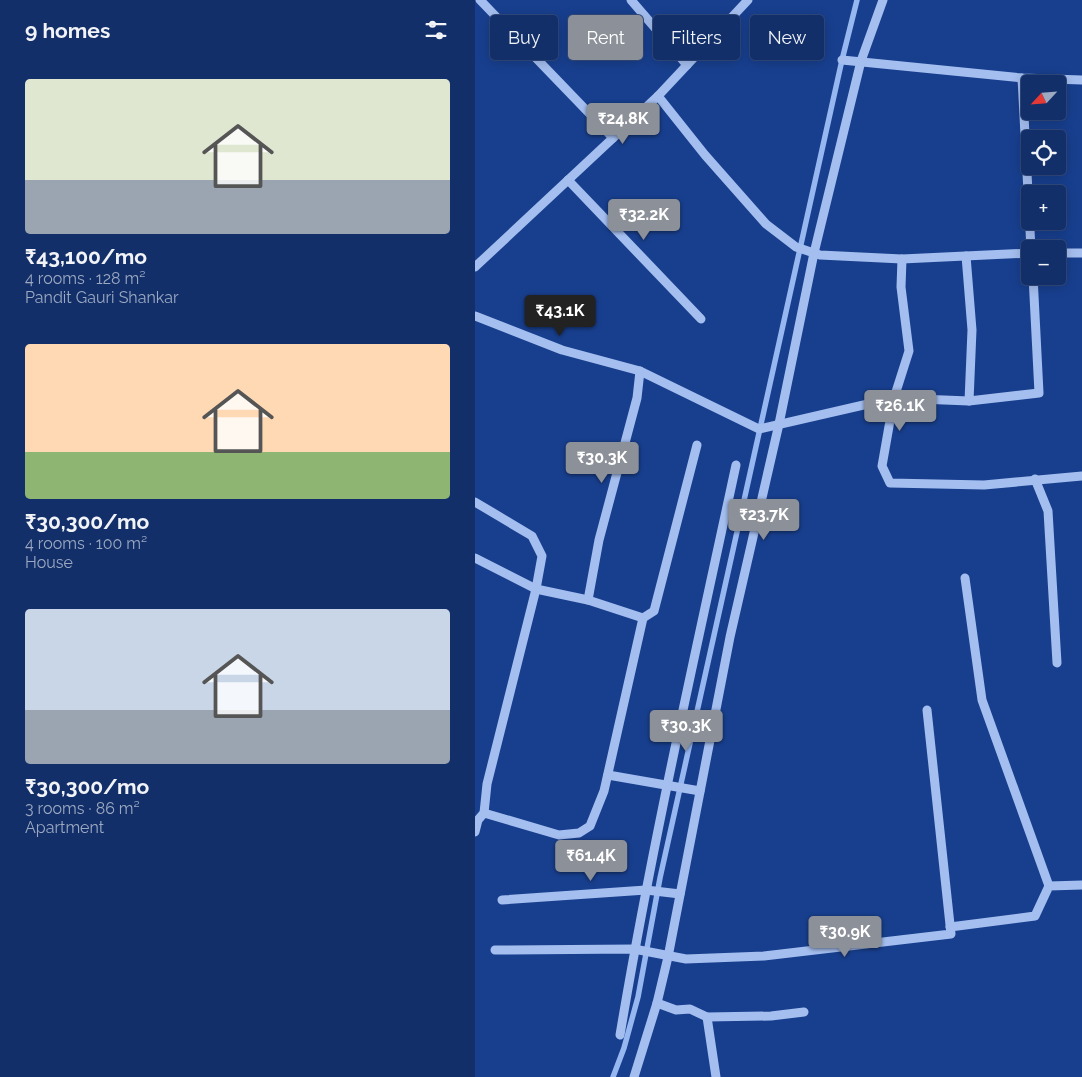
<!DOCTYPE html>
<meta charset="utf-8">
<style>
body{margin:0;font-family:Raleway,sans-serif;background:#1f3b72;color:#f1f3f6;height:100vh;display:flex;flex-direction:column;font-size:19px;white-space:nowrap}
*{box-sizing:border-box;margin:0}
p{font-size:16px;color:#9ca9c1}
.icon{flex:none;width:28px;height:28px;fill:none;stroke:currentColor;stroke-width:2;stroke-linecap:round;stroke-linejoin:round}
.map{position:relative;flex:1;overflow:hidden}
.sheet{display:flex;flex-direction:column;background:#122f6a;width:475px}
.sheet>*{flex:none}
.hud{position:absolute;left:15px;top:15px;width:475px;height:45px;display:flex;gap:10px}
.needle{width:32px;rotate:244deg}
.fabs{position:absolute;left:546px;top:75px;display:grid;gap:10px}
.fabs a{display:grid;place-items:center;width:45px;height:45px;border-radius:5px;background:#122f6a;box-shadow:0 2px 12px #0003,0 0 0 1px #314a7e;font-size:25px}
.price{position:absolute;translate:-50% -42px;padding:0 11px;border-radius:5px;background:#8c9099;color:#fff;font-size:16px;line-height:32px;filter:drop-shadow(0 1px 2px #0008)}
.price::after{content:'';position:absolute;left:50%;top:30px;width:15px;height:11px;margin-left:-8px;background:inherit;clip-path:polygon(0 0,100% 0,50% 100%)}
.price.active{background:#222;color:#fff}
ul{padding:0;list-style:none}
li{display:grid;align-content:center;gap:10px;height:265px;padding:0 25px}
li span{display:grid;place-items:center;height:155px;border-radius:5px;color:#555}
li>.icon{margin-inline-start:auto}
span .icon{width:90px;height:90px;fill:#fffc;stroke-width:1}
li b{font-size:21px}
h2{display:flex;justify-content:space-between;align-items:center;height:60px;padding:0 25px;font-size:21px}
.chip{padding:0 18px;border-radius:5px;background:#122f6a;box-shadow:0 2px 12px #0003,0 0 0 1px #314a7e;font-size:18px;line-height:45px}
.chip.active{background:#8c9099;color:#fff}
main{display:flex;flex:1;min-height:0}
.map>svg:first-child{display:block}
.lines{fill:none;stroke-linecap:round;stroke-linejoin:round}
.stream{stroke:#97b7f1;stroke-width:5.5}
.minor{stroke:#a4beef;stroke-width:9}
</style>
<main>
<section class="sheet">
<h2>9 homes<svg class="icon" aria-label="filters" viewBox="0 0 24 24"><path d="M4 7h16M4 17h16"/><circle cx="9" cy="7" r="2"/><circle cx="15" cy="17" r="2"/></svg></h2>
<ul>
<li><span style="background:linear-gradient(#dfe7d0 65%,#9aa5b1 0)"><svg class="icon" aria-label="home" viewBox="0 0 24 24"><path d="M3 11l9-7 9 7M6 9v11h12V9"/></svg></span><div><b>₹43,100/mo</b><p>4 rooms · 128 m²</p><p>Pandit Gauri Shankar</p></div></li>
<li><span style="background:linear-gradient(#ffd9b3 70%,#8fb573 0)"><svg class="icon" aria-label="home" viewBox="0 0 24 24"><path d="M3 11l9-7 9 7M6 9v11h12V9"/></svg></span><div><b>₹30,300/mo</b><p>4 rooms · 100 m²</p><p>House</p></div></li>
<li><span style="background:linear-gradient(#c9d6e8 65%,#9aa5b1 0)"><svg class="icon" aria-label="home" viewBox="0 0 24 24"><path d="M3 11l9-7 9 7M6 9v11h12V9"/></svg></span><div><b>₹30,300/mo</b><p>3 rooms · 86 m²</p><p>Apartment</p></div></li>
</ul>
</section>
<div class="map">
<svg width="607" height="1077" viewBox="0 0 607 1077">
<rect width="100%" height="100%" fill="#183f8e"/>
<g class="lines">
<polyline class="stream" points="138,1077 149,1048 163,997 185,878 367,60 382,0"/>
<g class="minor">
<polyline points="5,0 138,138"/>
<polyline points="156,0 212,65"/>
<polyline points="367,60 547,78 607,80"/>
<polyline points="547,78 556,249"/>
<polyline points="183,96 230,155 291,224 321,247 345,255 427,259 555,253"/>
<polyline points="93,180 226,319"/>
<polyline points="582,253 607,253"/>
<polyline points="491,256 497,330 494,401"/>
<polyline points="427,259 426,287 434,351 419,398 407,466 415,483 509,485 607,476"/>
<polyline points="0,267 183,96 273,0"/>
<polyline points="0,316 87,350 165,371 284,429 419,398 494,401 564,393 558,276"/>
<polyline points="560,479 573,511 582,663"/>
<polyline points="0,502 57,536 67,556 61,589 12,784 9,813 3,820 0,832"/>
<polyline points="0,558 61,589 113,600 168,618 179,611 222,445"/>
<polyline points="490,578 507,700 574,886"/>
<polyline points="113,600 124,540 162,398 165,371"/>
<polyline points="133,775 225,791"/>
<polyline points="9,813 84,835 104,833 115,826 129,791 168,618"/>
<polyline points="27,900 171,890 205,894"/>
<polyline points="475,927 560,916 574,886 607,885"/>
<polyline points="20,950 159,949 211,959 289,956 476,934 452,710"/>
<polyline points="182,1003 201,1010 215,1009 232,1017 296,1016 329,1012"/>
<polyline points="232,1017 241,1077"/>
<path d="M145,1035c32,-191 75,-380 116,-570"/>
<polyline points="159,1077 182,1003 193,957 255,637 304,424 339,253 386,61 408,0"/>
</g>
</g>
</svg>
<div class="fabs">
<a><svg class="needle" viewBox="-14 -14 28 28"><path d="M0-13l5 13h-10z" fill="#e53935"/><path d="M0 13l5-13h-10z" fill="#9ca9c1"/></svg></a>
<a><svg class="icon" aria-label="locate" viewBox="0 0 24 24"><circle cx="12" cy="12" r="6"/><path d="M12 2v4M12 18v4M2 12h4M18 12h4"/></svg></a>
<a>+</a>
<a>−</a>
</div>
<b class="price" style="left:148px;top:145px">₹24.8K</b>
<b class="price" style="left:169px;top:241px">₹32.2K</b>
<b class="price active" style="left:85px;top:337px">₹43.1K</b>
<b class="price" style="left:425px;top:432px">₹26.1K</b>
<b class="price" style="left:127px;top:484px">₹30.3K</b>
<b class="price" style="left:289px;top:541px">₹23.7K</b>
<b class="price" style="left:211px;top:752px">₹30.3K</b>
<b class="price" style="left:116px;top:882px">₹61.4K</b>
<b class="price" style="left:370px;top:958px">₹30.9K</b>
<div class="hud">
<a class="chip">Buy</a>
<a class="chip active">Rent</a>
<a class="chip">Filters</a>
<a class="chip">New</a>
</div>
</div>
</main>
